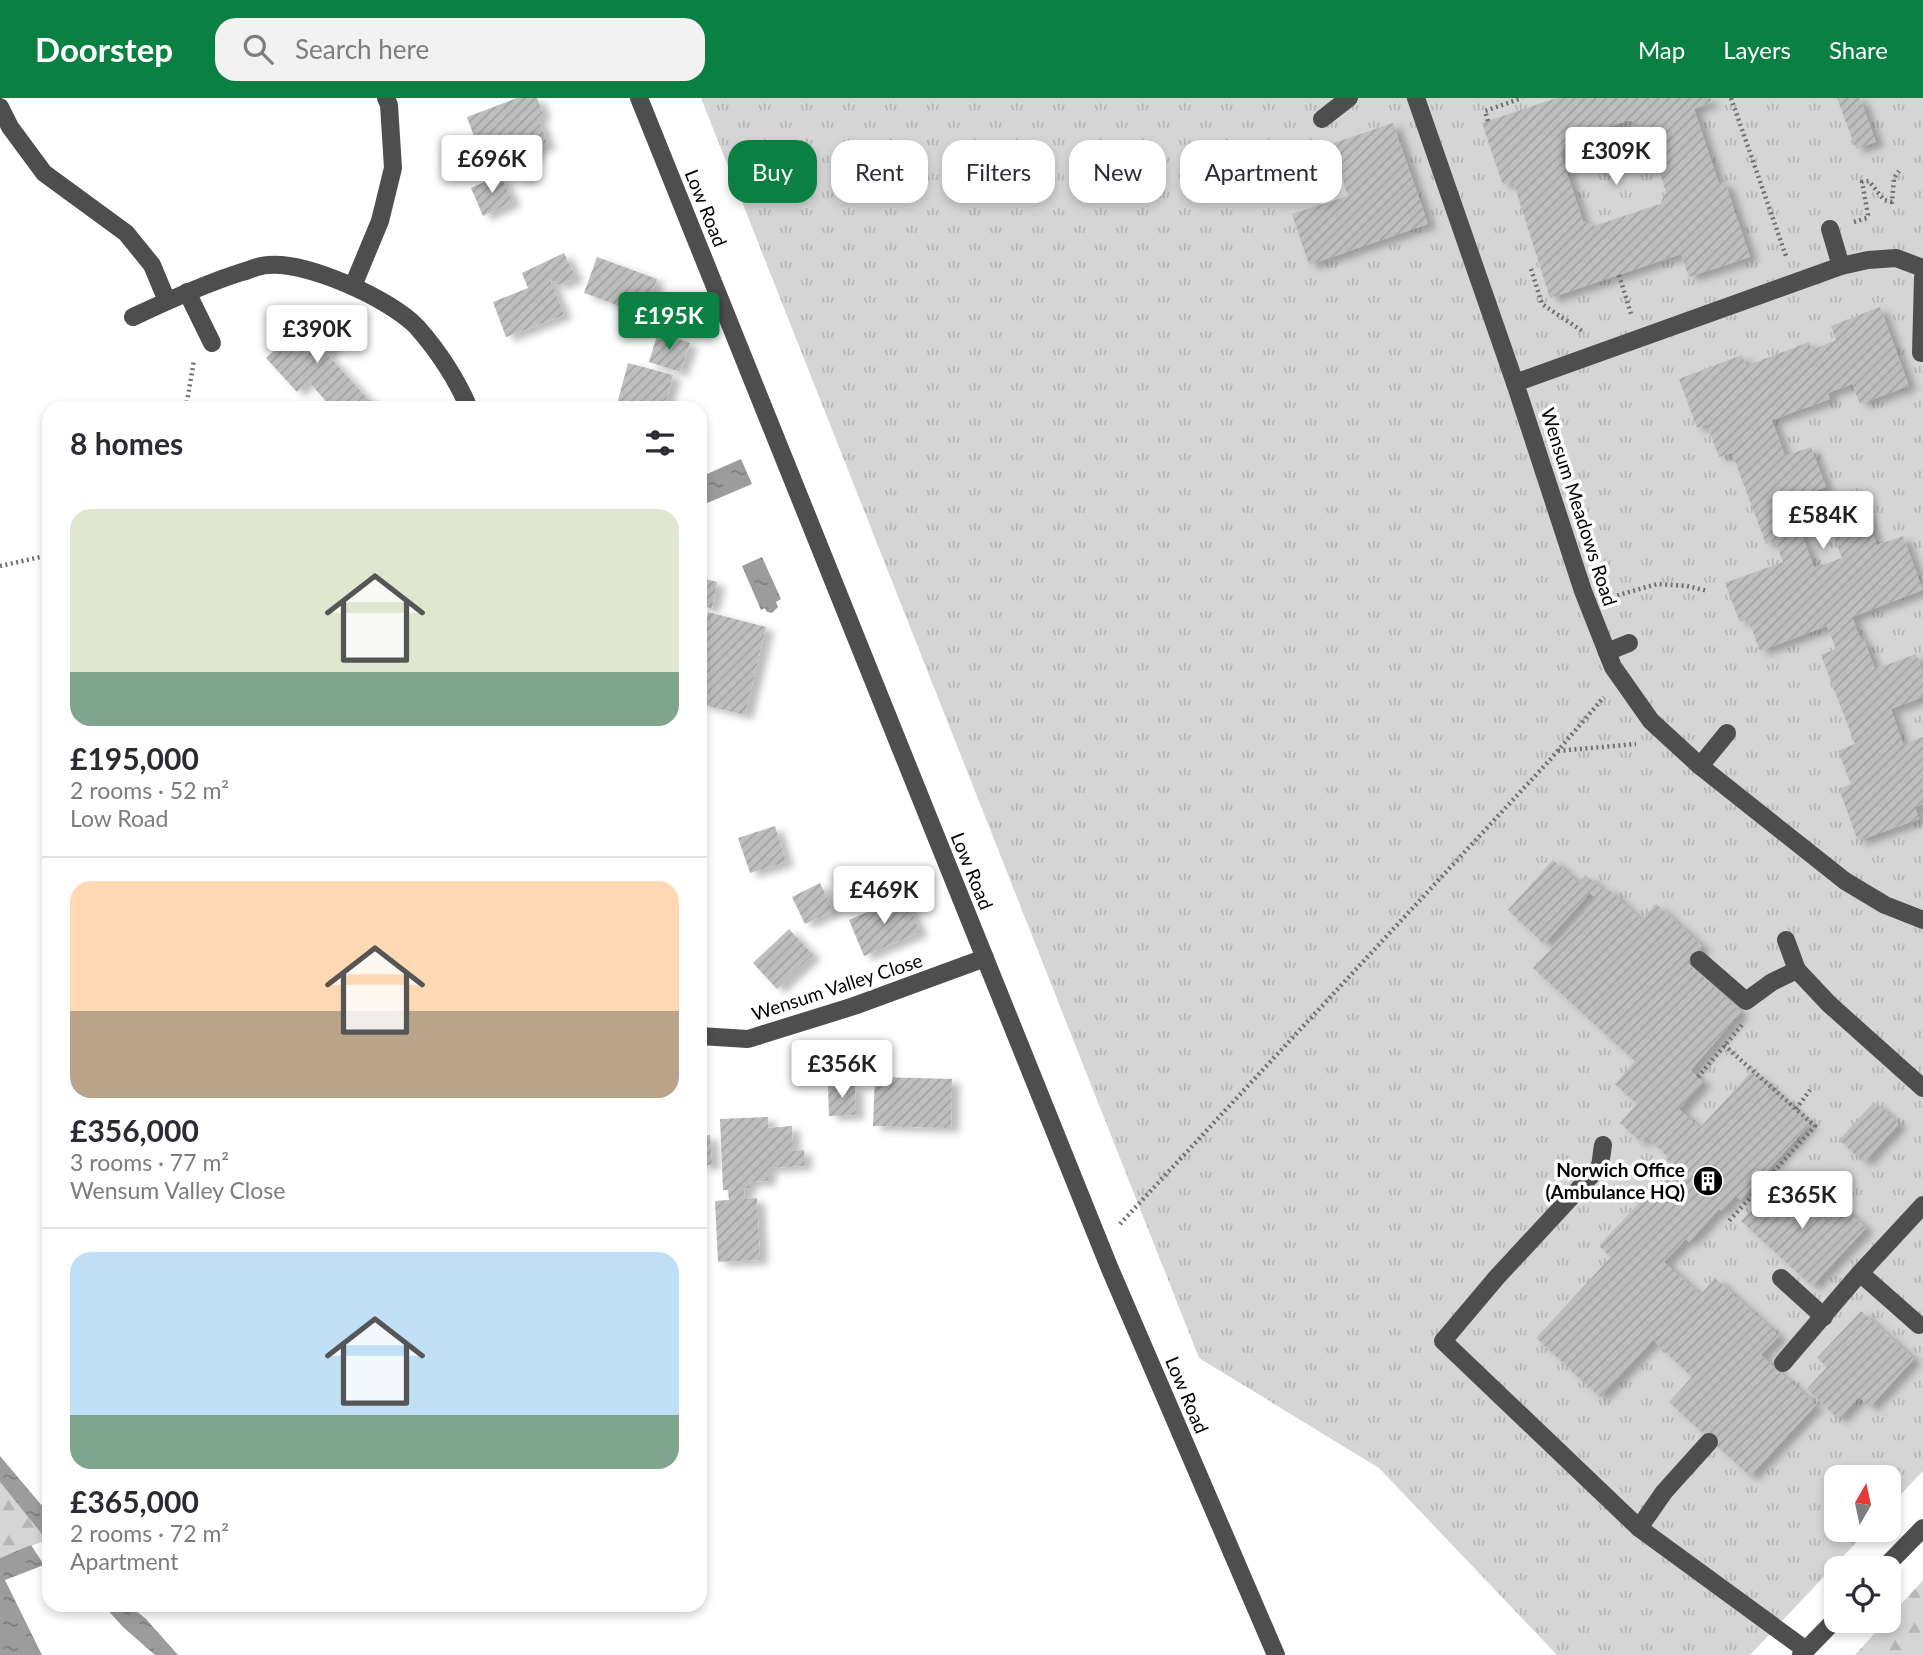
<!DOCTYPE html>
<meta charset="utf-8">
<style>
body{margin:0;font-family:Lato,sans-serif;background:#f2f2f3;color:#2b2b33;height:100vh;display:flex;flex-direction:column;font-size:26px;white-space:nowrap}
*{box-sizing:border-box;margin:0}
p{font-size:23px;color:#7c7c81}
.icon{flex:none;width:38px;height:38px;fill:none;stroke:currentColor;stroke-width:2;stroke-linecap:round;stroke-linejoin:round}
.map{position:relative;flex:1;overflow:hidden}
.panel{position:absolute;left:42px;top:303px;width:665px;height:1211px;display:flex;flex-direction:column;background:#fff;border-radius:21px;box-shadow:0 4px 10px #0003}
.panel>*{flex:none}
.guide{position:absolute;left:728px;top:42px;width:665px;height:63px;display:flex;gap:14px}
.needle{width:46px;rotate:9deg}
.tools{position:absolute;left:1824px;top:1367px;display:grid;gap:14px}
.tools a{display:grid;place-items:center;width:77px;height:77px;border-radius:14px;background:#fff;box-shadow:0 4px 10px #0003;font-size:35px}
.price{position:absolute;translate:-50% -60px;padding:0 16px;border-radius:7px;background:#fff;color:#222;font-size:23px;line-height:46px;filter:drop-shadow(0 2px 4px #0008)}
.price::after{content:'';position:absolute;left:50%;top:42px;width:21px;height:16px;margin-left:-10px;background:inherit;clip-path:polygon(0 0,100% 0,50% 100%)}
.price.current{background:#0b8043;color:#fff}
ul{padding:0;list-style:none}
li{display:grid;align-content:center;gap:14px;height:371px;padding:0 28px}
li+li{border-top:2px solid #e1e1e2}
li span{display:grid;place-items:center;height:217px;border-radius:21px;color:#555}
li>.icon{margin-inline-start:auto}
span .icon{width:126px;height:126px;fill:#fffc;stroke-width:1}
li b{font-size:30px}
h2{display:flex;justify-content:space-between;align-items:center;height:84px;padding:0 28px;font-size:30px}
.chip{padding:0 24px;border-radius:21px;background:#fff;box-shadow:0 4px 10px #0003;font-size:24px;line-height:63px}
.chip.current{background:#0b8043;color:#fff}
header{display:flex;align-items:center;gap:42px;box-sizing:border-box;height:98px;padding:0 35px;background:#0b8043;color:#fff}
header strong{font-size:33px}
nav{display:flex;gap:38px;margin-inline-start:auto;font-size:24px}
.search{width:490px;height:63px;background:#f2f2f3;display:flex;align-items:center;gap:18px;box-sizing:border-box;padding:0 24px;border-radius:21px;color:#7c7c81;font-size:26px}
.map>svg:first-child{display:block}
.grass{fill:url(#grass-tufts)}
.forest{fill:url(#forest-firs)}
.water{fill:url(#water-ripples)}
.building{fill:url(#building-hatch);fill-rule:evenodd;filter:url(#shadow)}
.lines{fill:none;stroke-linecap:round;stroke-linejoin:round}
.path{stroke:#707070;stroke-width:4.5;stroke-dasharray:2 3.5;stroke-linecap:butt}
.minor{stroke:#4e4e4e;stroke-width:18}
.labels{text-anchor:middle;stroke-width:7;stroke-linejoin:round;paint-order:stroke}
.street-label{font-size:19px;fill:#000;stroke:#fff}
.poi-label{font-size:19px;font-weight:bold;fill:#000;stroke:#fff;text-anchor:end}
</style>
<header>
<strong>Doorstep</strong>
<div class="search"><svg class="icon" aria-label="search" viewBox="0 0 24 24"><circle cx="10" cy="10" r="6"/><path d="M15 15l6 6"/></svg>Search here</div>
<nav><a>Map</a><a>Layers</a><a>Share</a></nav>
</header>
<div class="map">
<svg width="1923" height="1557" viewBox="0 0 1923 1557">
<defs>
<pattern id="grass-tufts" width="24" height="20" patternUnits="userSpaceOnUse" patternTransform="scale(1.75)"><rect width="24" height="20" fill="#d5d5d5"/><path d="M3 7l-1-3M5 7V3M7 7l1-3M15 17l-1-3M17 17v-4M19 17l1-3" fill="none" stroke="#b5b5b5"/></pattern>
<pattern id="forest-firs" width="22" height="20" patternUnits="userSpaceOnUse" patternTransform="scale(1.75)"><rect width="22" height="20" fill="#d5d5d5"/><path d="M5 1l3.5 6h-7zM16 11l3.5 6h-7z" fill="#b5b5b5"/></pattern>
<pattern id="water-ripples" width="26" height="14" patternUnits="userSpaceOnUse" patternTransform="scale(1.75)"><rect width="26" height="14" fill="#9c9c9c"/><path d="M2 4q2-2 4 0t4 0M15 11q2-2 4 0t4 0" fill="none" stroke="#7d7d7d"/></pattern>
<pattern id="building-hatch" width="6" height="6" patternUnits="userSpaceOnUse" patternTransform="scale(1.75)"><rect width="6" height="6" fill="#bebebe"/><path d="M-1 1l2-2M0 6l6-6M5 7l2-2" fill="none" stroke="#a2a2a2"/></pattern>
<filter id="shadow"><feDropShadow dx="8" dy="4.5" stdDeviation="3.5" flood-color="#0004"/></filter>
</defs>
<rect width="100%" height="100%" fill="#fff"/>
<polygon class="grass" points="701,0 1923,0 1923,1373 1888,1410 1888,1379 1836,1379 1836,1432 1868,1432 1750,1557 1557,1557 1379,1370 1199,1260"/>
<g class="forest">
<polygon points="0,1384 47,1442 0,1460"/>
<polygon points="1923,1482 1923,1557 1855,1557"/>
</g>
<g class="water">
<polygon points="741,361 752,386 705,406 700,399 700,379"/>
<polygon points="762,459 781,501 776,504 778,509 772,515 767,514 765,510 761,512 742,468"/>
<polygon points="0,1358 49,1416 49,1445 0,1384"/>
<polygon points="31,1447 44,1467 5,1482 42,1557 0,1557 0,1460"/>
<polygon points="103,1507 129,1507 146,1521 178,1557 155,1557 123,1529"/>
</g>
<g class="building">
<polygon points="517,0 537,0 543,15 538,20 548,47 534,52 536,57 521,63 527,78 522,80 516,65 509,68 497,36 476,44 467,19"/>
<path d="M1557,0h153l2,4 -18,7 25,75 6,-2 25,75 -61,20 -8,-23 -131,44 -37,-117 -10,4 -21,-62zM1630,22l14,7 22,65 -6,12 -66,22 -11,-5 -22,-66 5,-14z"/>
<polygon points="1837,0 1860,0 1876,44 1856,51"/>
<polygon points="1393,25 1428,126 1309,167 1292,116 1348,98 1331,46"/>
<polygon points="500,77 513,104 483,118 471,90"/>
<polygon points="564,155 576,180 558,187 550,181 564,217 506,239 493,204 528,190 522,175"/>
<polygon points="597,159 657,181 644,217 584,195"/>
<polygon points="1880,209 1909,288 1860,306 1852,286 1828,295 1830,301 1772,322 1785,358 1811,349 1826,389 1800,398 1812,430 1801,434 1814,470 1842,460 1825,416 1861,402 1877,447 1903,438 1923,492 1852,519 1861,542 1864,541 1875,571 1916,556 1923,575 1923,599 1891,611 1903,646 1923,639 1923,706 1915,709 1919,721 1858,743 1839,691 1851,686 1838,653 1855,646 1821,557 1836,551 1827,528 1760,553 1748,521 1740,524 1725,485 1783,464 1775,443 1766,446 1732,355 1719,359 1707,326 1697,330 1679,281 1742,257 1746,268 1809,244 1812,252 1836,242 1831,228"/>
<polygon points="317,213 342,241 326,255 376,310 332,310 308,283 297,294 266,260"/>
<polygon points="658,234 690,245 680,274 649,264"/>
<polygon points="628,265 673,277 664,310 616,310"/>
<polygon points="700,480 717,484 712,510 700,508"/>
<polygon points="708,514 766,529 745,617 700,606 700,546"/>
<polygon points="775,728 786,764 750,775 738,740"/>
<polygon points="1553,762 1578,785 1586,777 1604,793 1607,790 1641,822 1656,806 1703,849 1688,865 1741,914 1691,972 1703,984 1679,1011 1700,1030 1752,973 1810,1026 1740,1102 1736,1097 1722,1113 1719,1111 1689,1144 1686,1141 1664,1164 1700,1197 1715,1180 1779,1238 1761,1257 1816,1307 1750,1378 1669,1304 1692,1279 1653,1242 1600,1299 1536,1240 1611,1159 1599,1148 1673,1068 1666,1061 1668,1059 1646,1038 1641,1044 1620,1025 1637,1006 1615,986 1635,963 1533,870 1597,802 1590,795 1544,846 1508,812"/>
<polygon points="820,785 833,813 805,826 792,799"/>
<polygon points="905,798 920,834 864,858 849,822"/>
<polygon points="789,831 813,857 777,891 753,865"/>
<polygon points="875,979 952,981 951,1030 873,1028"/>
<polygon points="855,987 856,1017 829,1018 828,988"/>
<polygon points="1874,1004 1899,1026 1864,1064 1839,1042"/>
<polygon points="768,1019 768,1030 792,1028 793,1053 804,1052 804,1068 768,1070 768,1083 749,1084 750,1090 744,1091 745,1101 757,1100 760,1162 718,1164 715,1103 729,1102 728,1092 723,1092 720,1021"/>
<polygon points="710,1037 712,1067 700,1068 700,1038"/>
<polygon points="1781,1080 1827,1123 1842,1108 1866,1130 1812,1188 1741,1123"/>
<polygon points="1861,1213 1914,1261 1870,1309 1859,1299 1839,1321 1807,1291 1827,1269 1817,1260"/>
</g>
<g class="lines">
<g class="path">
<polyline points="1731,0 1787,161"/>
<polyline points="1488,23 1485,13 1522,0"/>
<polyline points="1854,124 1867,120 1868,117 1862,84 1869,83 1884,102 1892,104 1894,80 1899,73"/>
<polyline points="1531,171 1542,206 1582,233"/>
<polyline points="1619,177 1631,216"/>
<polyline points="186,310 194,262"/>
<polyline points="0,468 49,457"/>
<polyline points="1612,499 1657,486 1687,488 1708,493"/>
<polyline points="1558,653 1636,646"/>
<polyline points="1724,947 1815,1028 1729,1123"/>
<polyline points="1698,979 1742,927"/>
<polyline points="1796,1011 1810,992"/>
<polyline points="1120,1126 1548,664 1604,599"/>
</g>
<g class="minor">
<polyline points="639,0 1110,1171 1276,1557"/>
<polyline points="1416,0 1515,285"/>
<polyline points="0,9 10,29 44,75 126,135 152,167 167,203"/>
<polyline points="1322,21 1349,0"/>
<polyline points="1830,131 1841,168"/>
<polyline points="1923,170 1896,160 1868,162 1841,168 1515,285 1583,493 1607,554 1613,569 1651,623 1700,668 1845,783 1885,807 1923,822"/>
<polyline points="353,188 380,123 393,70 389,7 386,0"/>
<polyline points="187,194 212,245"/>
<path d="M133,219c36,-17 71,-33 109,-45 8,-2 17,-7 26,-7 38,-4 123,34 149,62 22,25 39,51 52,81"/>
<polyline points="1921,255 1923,179"/>
<polyline points="1607,554 1629,545"/>
<polyline points="1700,668 1727,635"/>
<polyline points="1786,842 1797,872"/>
<polyline points="1699,862 1746,903 1772,884 1797,872 1829,906 1923,990"/>
<polyline points="700,938 748,941 854,908 985,860"/>
<polyline points="1603,1047 1600,1068 1497,1179 1443,1243 1639,1430 1806,1552"/>
<polyline points="1860,1175 1919,1227"/>
<polyline points="1781,1180 1824,1219"/>
<polyline points="1783,1265 1860,1175 1923,1107"/>
<polyline points="1639,1430 1664,1394 1709,1344"/>
<polyline points="1884,1470 1923,1430"/>
<polyline points="1801,1557 1836,1521"/>
</g>
</g>
<defs>
<g id="building-disc" transform="scale(1.575)"><circle r="9.5" fill="#000" stroke="#fff"/><path d="M-4-6H4V6H1V3H-1V6H-4ZM-2.5-4.3h1.7v1.8h-1.7ZM.8-4.3h1.7v1.8H.8ZM-2.5-1h1.7V.8h-1.7ZM.8-1h1.7V.8H.8Z" fill="#fff"/></g>
</defs>
<g fill-rule="evenodd">
<use href="#building-disc" x="1708" y="1083"/>
</g>
<g class="labels">
<g class="street-label">
<text transform="translate(706 110) rotate(68)" y="7">Low Road</text>
<text transform="translate(1579 409) rotate(72)" y="7">Wensum Meadows Road</text>
<text transform="translate(972 773) rotate(68)" y="7">Low Road</text>
<text transform="translate(837 889) rotate(-18)" y="7">Wensum Valley Close</text>
<text transform="translate(1187 1297) rotate(67)" y="7">Low Road</text>
</g>
<g class="poi-label">
<text x="1685" y="1079">Norwich Office<tspan x="1685" dy="22">(Ambulance HQ)</tspan></text>
</g>
</g>
</svg>
<div class="tools">
<a><svg class="needle" viewBox="-14 -14 28 28"><path d="M0-13l5 13h-10z" fill="#e53935"/><path d="M0 13l5-13h-10z" fill="#7c7c81"/></svg></a>
<a><svg class="icon" aria-label="locate" viewBox="0 0 24 24"><circle cx="12" cy="12" r="6"/><path d="M12 2v4M12 18v4M2 12h4M18 12h4"/></svg></a>
</div>
<b class="price" style="left:1616px;top:89px">£309K</b>
<b class="price" style="left:492px;top:97px">£696K</b>
<b class="price current" style="left:669px;top:254px">£195K</b>
<b class="price" style="left:317px;top:267px">£390K</b>
<b class="price" style="left:1823px;top:453px">£584K</b>
<b class="price" style="left:884px;top:828px">£469K</b>
<b class="price" style="left:842px;top:1002px">£356K</b>
<b class="price" style="left:1802px;top:1133px">£365K</b>
<div class="guide">
<a class="chip current">Buy</a>
<a class="chip">Rent</a>
<a class="chip">Filters</a>
<a class="chip">New</a>
<a class="chip">Apartment</a>
</div>
<section class="panel">
<h2>8 homes<svg class="icon" aria-label="filters" viewBox="0 0 24 24"><path d="M4 7h16M4 17h16"/><circle cx="9" cy="7" r="2"/><circle cx="15" cy="17" r="2"/></svg></h2>
<ul>
<li><span style="background:linear-gradient(#dfe7d0 75%,#7fa58c 0)"><svg class="icon" aria-label="home" viewBox="0 0 24 24"><path d="M3 11l9-7 9 7M6 9v11h12V9"/></svg></span><div><b>£195,000</b><p>2 rooms · 52 m²</p><p>Low Road</p></div></li>
<li><span style="background:linear-gradient(#ffd9b3 60%,#b9a48a 0)"><svg class="icon" aria-label="home" viewBox="0 0 24 24"><path d="M3 11l9-7 9 7M6 9v11h12V9"/></svg></span><div><b>£356,000</b><p>3 rooms · 77 m²</p><p>Wensum Valley Close</p></div></li>
<li><span style="background:linear-gradient(#bfe0f5 75%,#7fa58c 0)"><svg class="icon" aria-label="home" viewBox="0 0 24 24"><path d="M3 11l9-7 9 7M6 9v11h12V9"/></svg></span><div><b>£365,000</b><p>2 rooms · 72 m²</p><p>Apartment</p></div></li>
</ul>
</section>
</div>
